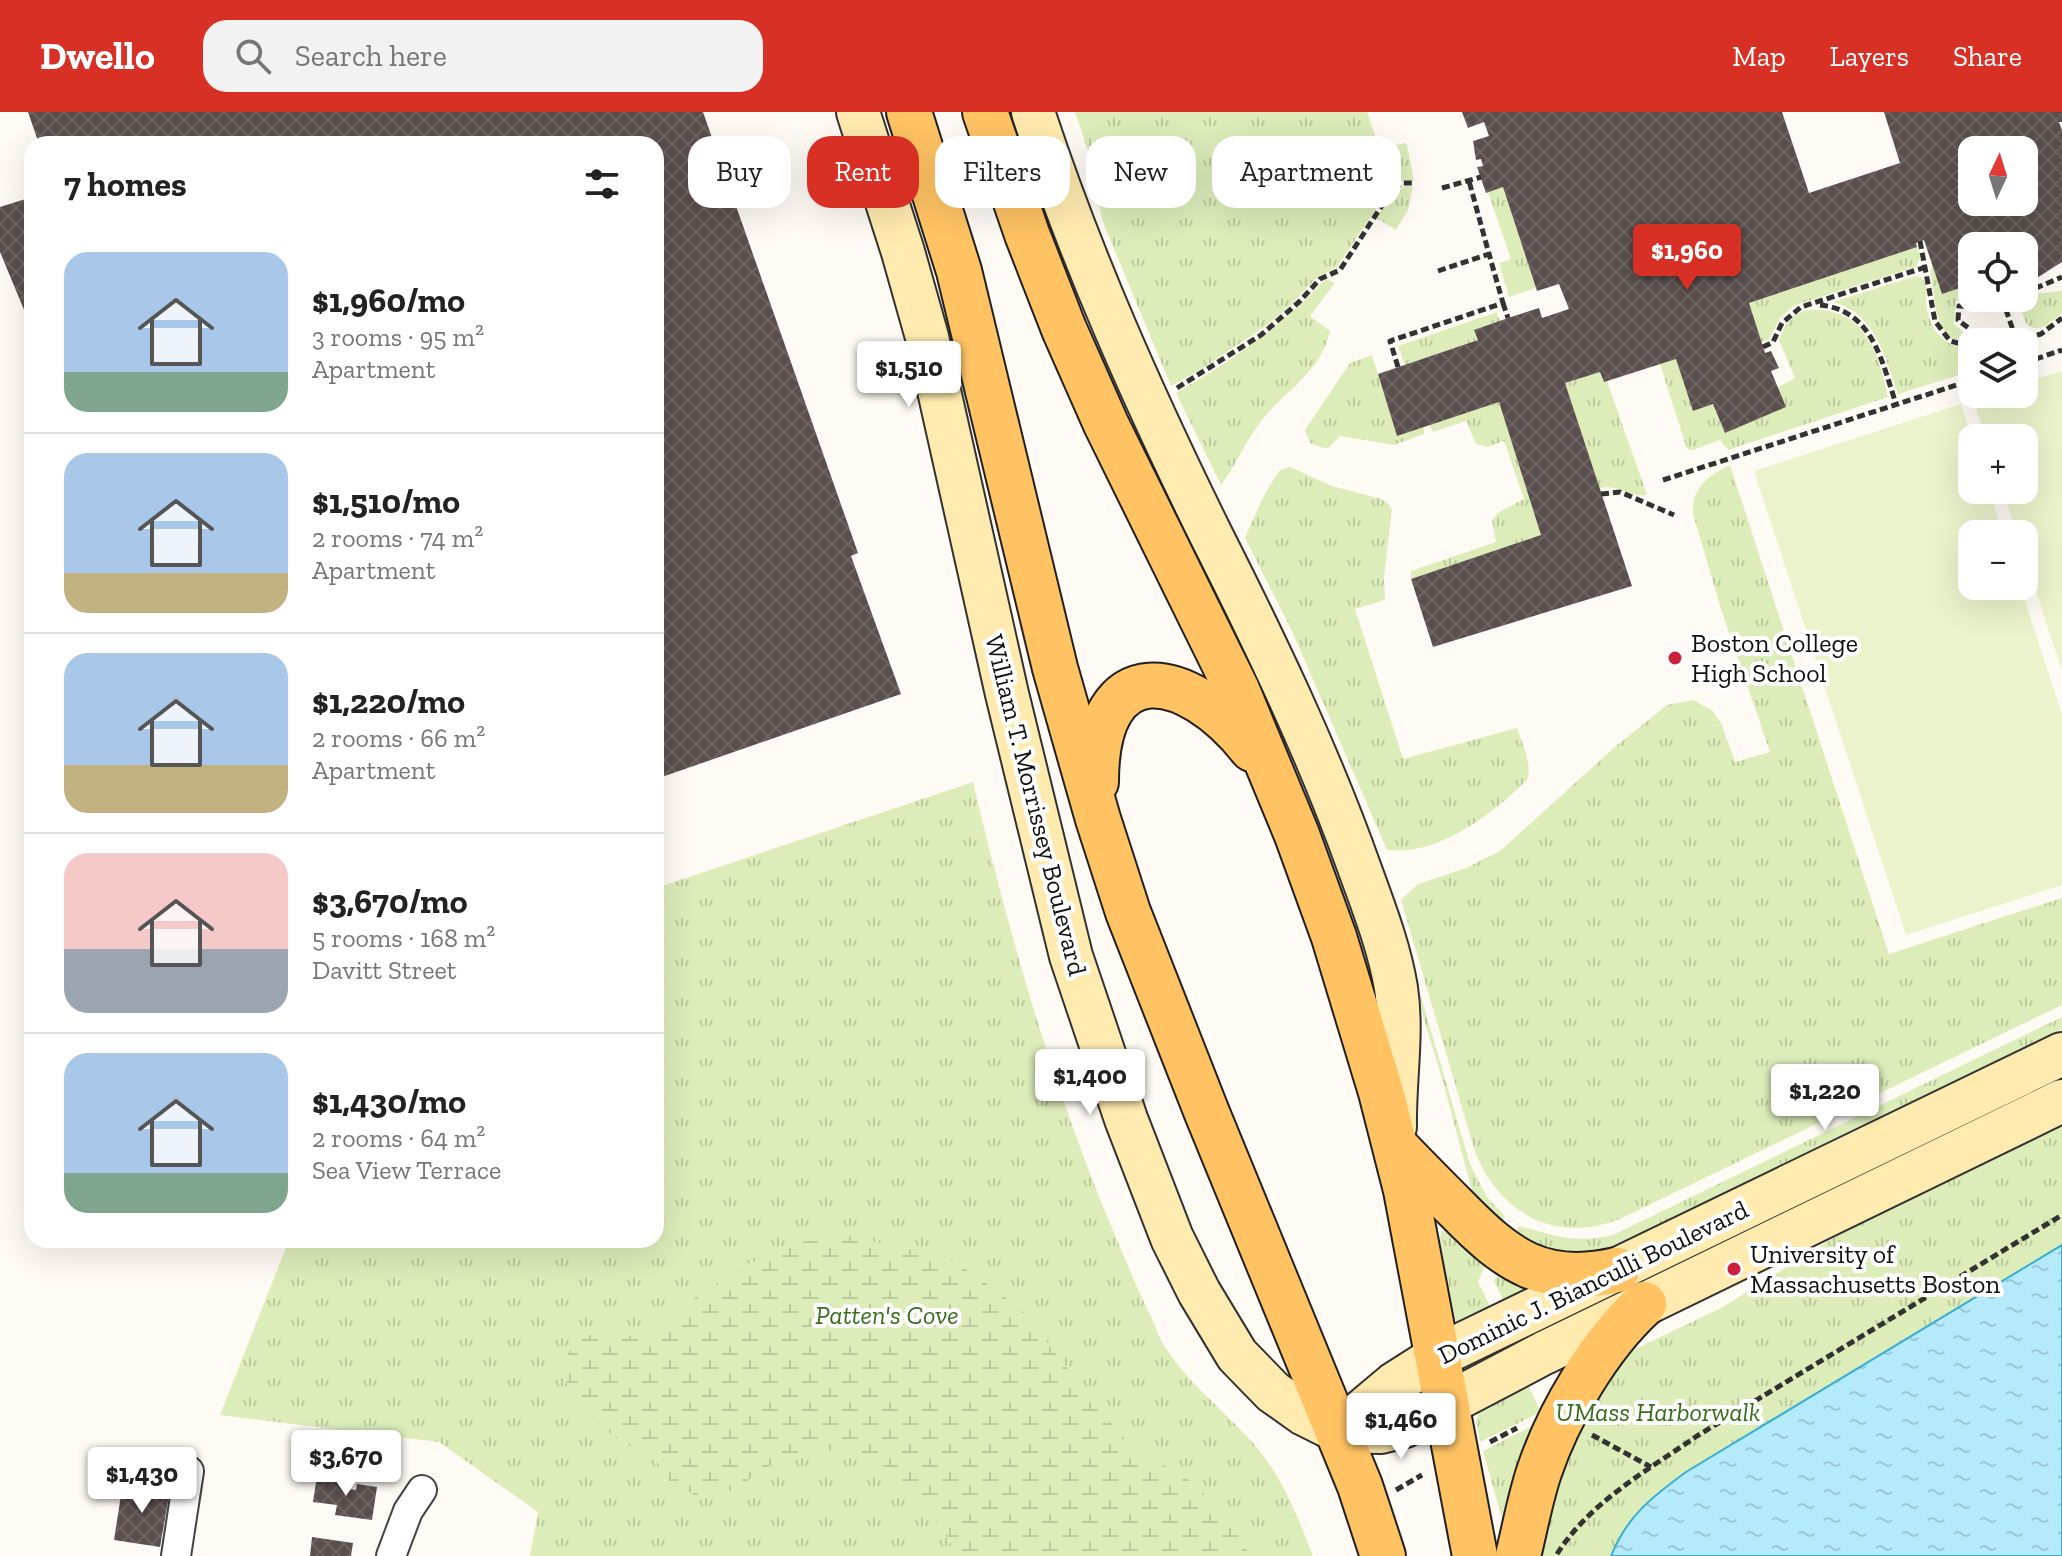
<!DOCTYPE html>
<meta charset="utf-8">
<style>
body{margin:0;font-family:"Zilla Slab",serif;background:#f2f2f2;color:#222;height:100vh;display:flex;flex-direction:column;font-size:30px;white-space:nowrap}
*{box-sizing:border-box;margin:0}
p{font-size:26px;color:#767676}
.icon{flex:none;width:44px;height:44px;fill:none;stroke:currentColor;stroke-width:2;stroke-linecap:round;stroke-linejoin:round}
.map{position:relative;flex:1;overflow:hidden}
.side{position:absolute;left:24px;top:24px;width:640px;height:1112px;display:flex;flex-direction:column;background:#fff;border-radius:24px;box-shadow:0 8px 32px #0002}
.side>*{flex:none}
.banner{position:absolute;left:688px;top:24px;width:760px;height:72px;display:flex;gap:16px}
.needle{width:52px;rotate:4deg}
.buttons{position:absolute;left:1958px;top:24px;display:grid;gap:16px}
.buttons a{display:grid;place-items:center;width:80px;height:80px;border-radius:16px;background:#fff;box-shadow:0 8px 32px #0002;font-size:40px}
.price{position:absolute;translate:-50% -68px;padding:0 18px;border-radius:8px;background:#fff;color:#222;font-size:26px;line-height:52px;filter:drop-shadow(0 2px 4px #0008)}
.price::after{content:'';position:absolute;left:50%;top:48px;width:24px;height:18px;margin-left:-12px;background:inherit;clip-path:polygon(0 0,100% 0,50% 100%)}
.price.selected{background:#d93025;color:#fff}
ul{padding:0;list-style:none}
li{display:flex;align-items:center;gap:24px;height:200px;padding:0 40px}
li+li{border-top:2px solid #e0e0e0}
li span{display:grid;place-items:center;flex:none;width:224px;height:160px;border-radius:24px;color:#555}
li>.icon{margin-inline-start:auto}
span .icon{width:96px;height:96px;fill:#fffc;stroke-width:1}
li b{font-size:34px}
h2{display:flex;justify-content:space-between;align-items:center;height:96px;padding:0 40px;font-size:34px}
.pill{padding:0 28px;border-radius:24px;background:#fff;box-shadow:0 8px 32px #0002;font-size:28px;line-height:72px}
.pill.selected{background:#d93025;color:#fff}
header{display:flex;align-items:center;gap:48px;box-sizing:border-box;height:112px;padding:0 40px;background:#d93025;color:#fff}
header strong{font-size:38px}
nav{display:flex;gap:44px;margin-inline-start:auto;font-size:28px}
.search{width:560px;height:72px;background:#f2f2f2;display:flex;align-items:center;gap:20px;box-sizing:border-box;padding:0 28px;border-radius:24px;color:#767676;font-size:30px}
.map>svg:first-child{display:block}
.grass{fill:url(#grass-tufts)}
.wetland{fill:url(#wetland-marsh)}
.pitch{fill:#ebf3cc}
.water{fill:url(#water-ripples);stroke:#38add5;stroke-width:2}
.building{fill:url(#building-cross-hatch);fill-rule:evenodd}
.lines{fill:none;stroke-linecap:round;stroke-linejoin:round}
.street-casing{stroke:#434343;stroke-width:32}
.secondary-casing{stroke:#323232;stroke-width:46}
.primary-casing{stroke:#212121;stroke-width:48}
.path{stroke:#323232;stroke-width:5;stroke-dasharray:8 4;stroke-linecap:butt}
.street{stroke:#fff;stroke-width:28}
.secondary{stroke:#ffebaf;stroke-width:42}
.primary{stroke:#ffc364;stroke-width:44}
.poi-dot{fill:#ca1f3f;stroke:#fff;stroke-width:3}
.labels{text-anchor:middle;stroke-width:8;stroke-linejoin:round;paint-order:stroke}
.poi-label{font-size:26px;fill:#101010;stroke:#fff;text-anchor:start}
.street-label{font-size:26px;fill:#101010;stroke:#fff}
.park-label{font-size:26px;font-style:italic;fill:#386d1b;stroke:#fff}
</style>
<header>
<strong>Dwello</strong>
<div class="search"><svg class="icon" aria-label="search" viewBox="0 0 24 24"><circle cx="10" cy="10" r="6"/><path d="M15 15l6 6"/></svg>Search here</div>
<nav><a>Map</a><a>Layers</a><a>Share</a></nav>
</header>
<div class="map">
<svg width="2062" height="1444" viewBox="0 0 2062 1444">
<defs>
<pattern id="grass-tufts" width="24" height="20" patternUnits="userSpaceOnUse" patternTransform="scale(2)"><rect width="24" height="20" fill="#dcedba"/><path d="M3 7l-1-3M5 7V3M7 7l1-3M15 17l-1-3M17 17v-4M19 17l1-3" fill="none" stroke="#bcca9f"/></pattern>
<pattern id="wetland-marsh" width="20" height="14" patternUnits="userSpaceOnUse" patternTransform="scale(2)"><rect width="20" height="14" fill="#dcedba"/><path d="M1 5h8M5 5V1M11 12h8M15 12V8" fill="none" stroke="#bcca9f"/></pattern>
<pattern id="water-ripples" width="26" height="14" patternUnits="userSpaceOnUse" patternTransform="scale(2)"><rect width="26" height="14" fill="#b5eafa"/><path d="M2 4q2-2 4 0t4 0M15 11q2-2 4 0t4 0" fill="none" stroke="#9bc8d5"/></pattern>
<pattern id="building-cross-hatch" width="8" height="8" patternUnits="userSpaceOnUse" patternTransform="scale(2)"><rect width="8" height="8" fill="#5a4f4c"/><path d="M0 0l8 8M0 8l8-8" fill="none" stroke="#6d6461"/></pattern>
</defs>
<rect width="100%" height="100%" fill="#fffbf4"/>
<g class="grass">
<polygon points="1075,0 1367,0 1380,37 1405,31 1407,33 1414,69 1400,69 1392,73 1337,155 1316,166 1291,193 1266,214 1200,258 1171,274 1104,113 1098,90 1095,59"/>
<polygon points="1406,74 1413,75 1408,98 1396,118 1376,106 1394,81"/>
<polygon points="1503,75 1536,176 1509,185 1499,151 1511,147 1488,80"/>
<polygon points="1917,135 1921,144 1916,155 1795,193 1780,206 1769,227 1761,230 1749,191"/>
<path d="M1933,154l9,28 30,-10v14h16v5l-32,-2 -2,23 20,18c-41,5 -38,-43 -44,-72z"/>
<path d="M1916,164l5,1c7,7 5,15 5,25 3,29 18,44 46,49v20l-74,23c-13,-36 -22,-81 -65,-92z"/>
<path d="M1326,167l9,4 -25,33 20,15c-9,42 -44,58 -68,89 -16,20 -25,44 -41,65l-45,-92c56,-32 105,-67 150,-114z"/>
<path d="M2062,178v23c-12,9 -20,21 -35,12 -18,-39 12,-28 35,-35z"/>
<path d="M1808,198c55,-4 71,41 80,87l-160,53 -8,-10 -27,10 -6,-1 -27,-85 16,-5 17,52 20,-7 12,29 53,-46 17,-9 -16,-38c6,-16 12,-26 29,-30z"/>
<polygon points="1497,200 1500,209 1475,218 1478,228 1405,253 1398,234"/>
<path d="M1372,243l25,80 27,-8v7l-30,11 -54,-9c-14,14 -9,15 -30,7l-5,-13 45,-67z"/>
<path d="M1600,260l3,10 4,-1 40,114c-17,3 -28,-11 -48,-7l-34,-105z"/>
<polygon points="1499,290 1541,423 1411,467 1411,459 1496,430 1492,408 1499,400 1524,387 1504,329 1487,335 1476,332 1466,309 1433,320 1430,313"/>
<path d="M1730,353l159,489 173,-56v107l-440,213c-64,27 -122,-3 -147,-66l-74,-252 17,-16 48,-16 34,-17 116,-105 51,-41 26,-5 20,11 9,14 13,37 35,-10 -49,-143 -28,-95c-2,-26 16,-39 37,-49z"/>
<path d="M1290,355l42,19 49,13 7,4 4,7 -8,67 1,23 -30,9 48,150 114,-31c5,15 16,37 10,52 -35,34 -88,76 -140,70l-96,-221 -46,-91c10,-24 20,-47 35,-68z"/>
<path d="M973,670c37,156 81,310 144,458 11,26 22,52 34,77 5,11 9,24 16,33 24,36 59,62 87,94 28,32 44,73 59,112h-783l8,-44 -99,-70 -219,-27 69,-175h367v-352z"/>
<polygon points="1400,829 1405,830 1470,1052 1487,1085 1505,1104 1499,1118 1472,1079 1443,970"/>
<path d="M2062,905v12l-457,222 -27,6 -66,-17 7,-14c38,10 53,18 94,9z"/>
<path d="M2062,1013v120l-376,227c-34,25 -59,44 -75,84h-78l21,-97 73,-106 96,-46 113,-71z"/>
<polygon points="1448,1114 1488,1145 1478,1170 1493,1200 1461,1212 1454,1207 1440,1128 1441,1120"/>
<polygon points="1501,1154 1538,1172 1506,1193 1494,1169"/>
<polygon points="1528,1273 1541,1300 1480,1330 1476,1309 1479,1300"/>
<polygon points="1542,1309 1504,1414 1483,1339"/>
</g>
<polygon class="wetland" points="844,1123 944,1145 972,1161 1021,1197 1104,1303 1142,1346 1176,1358 1199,1376 1235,1419 1251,1444 964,1444 956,1439 929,1398 894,1360 861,1342 821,1337 764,1356 737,1377 701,1386 670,1370 650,1339 623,1330 599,1314 568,1279 563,1248 581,1224 608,1221 635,1225 663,1212 696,1185 749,1151 806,1129"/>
<g class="pitch">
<polygon points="2062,259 2062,559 2024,443 2024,422 2017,422 2003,378 2024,378 2024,326 1986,326 1973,288 1991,282 2024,282 2024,271"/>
<polygon points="1961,292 1972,326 1972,378 1989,378 2003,422 1972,422 1972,474 2020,474 2062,602 2062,773 1906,823 1754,359"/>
</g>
<path class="water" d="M2062,1133v311h-451c16,-40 41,-59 75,-84z"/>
<g class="building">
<polygon points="28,0 703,0 858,441 851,444 901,582 656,667 656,32 39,32"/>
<path d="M1462,0h320l27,81 91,-30 -16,-51h178v10h-3l3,8v132l-38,24v-40h-52v38l-30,10 -18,-54 -8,3 1,4 -168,56 16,50 6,-2 8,17 -8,3 15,36 -61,26 -12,-29 -20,7 -17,-52 -72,23 -4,-10 -35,11 67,203 -199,61 -22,-68 130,-44 -42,-133 -102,34 -19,-62 100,-34 -4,-10 34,-12 31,-10 3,10 27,-9 -10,-25 -22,7 -34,-104 -17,6 -9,-26 6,-1 -2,-7 -5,1 -3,-19 16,-5 -5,-14 -16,6zM1972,38h52v52h-52z"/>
<polygon points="32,85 32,217 0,140 0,95"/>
<polygon points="317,1364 350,1369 349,1377 356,1378 357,1372 377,1375 372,1408 335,1403 337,1393 313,1390"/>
<polygon points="123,1370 170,1378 160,1435 114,1428"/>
<polygon points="312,1425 353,1431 351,1444 310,1444"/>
</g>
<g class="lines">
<g class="street-casing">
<g id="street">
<polyline points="176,1444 189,1359"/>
<polyline points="391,1444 408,1399 422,1378"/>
</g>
</g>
<g class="secondary-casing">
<g id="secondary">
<polyline points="858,0 903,140 927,225 1007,582 1071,844 1126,1007 1172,1126 1199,1180 1237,1243 1273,1280 1304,1302 1338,1319 1381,1320 1405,1314 1544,1241 2062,989"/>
<path d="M1033,0c48,146 110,285 178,423 55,109 107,217 148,332 14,39 30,79 37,121 7,46 -2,93 -1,139"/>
<polyline points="1338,1319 1394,1272 1438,1244 2062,942"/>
</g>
</g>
<g class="primary-casing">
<g id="primary">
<polyline points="909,0 959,159 1055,556 1098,707 1128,800 1207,1001 1360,1374 1383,1444"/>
<polyline points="985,0 1027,122 1064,217 1106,312 1237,578 1297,723 1334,825 1381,980 1406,1078 1475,1444"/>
<path d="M1096,670c0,-131 91,-115 156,-33"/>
<path d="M1397,1036c20,21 40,41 61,62 49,50 85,77 159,60"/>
<path d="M1518,1444c7,-28 12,-57 21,-84 19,-57 60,-127 105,-168"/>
</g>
</g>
<g class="path">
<polyline points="1442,76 1481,65"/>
<polyline points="1920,129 1935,209 1950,229 1972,235"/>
<polyline points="1438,159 1489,142 1469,69"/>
<polyline points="2024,181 2062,165"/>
<polyline points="2002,186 2017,230"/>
<polyline points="1503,191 1508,206"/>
<path d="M1820,193c53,5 62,57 76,99"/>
<polyline points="1987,230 1958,208 1959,194 2006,196 2018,186"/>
<polyline points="2014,230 2041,222 2062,206"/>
<polyline points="1763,235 1773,230 1782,211 1801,195 1926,155"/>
<polyline points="2024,251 2062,238"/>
<polyline points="1398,255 1390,229 1503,191 1489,142"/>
<polyline points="1177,276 1261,223 1299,190 1320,167 1340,158 1392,78 1403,71 1414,71"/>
<polyline points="1663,368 1972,268"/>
<polyline points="1601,382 1620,380 1674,403"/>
<polyline points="1592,1323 1651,1355"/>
<polyline points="1490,1330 1517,1316"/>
<polyline points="1396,1378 1422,1363"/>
<path d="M1557,1442c33,-52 91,-84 140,-118l365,-221"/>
</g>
<use href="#street" class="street"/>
<use href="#secondary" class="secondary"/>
<use href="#primary" class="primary"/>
</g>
<g class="poi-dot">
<circle cx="1675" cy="546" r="8"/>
<circle cx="1734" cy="1157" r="8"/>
</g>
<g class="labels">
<g class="poi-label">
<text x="1691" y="540">Boston College<tspan x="1691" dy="30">High School</tspan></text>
<text x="1750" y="1151">University of<tspan x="1750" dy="30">Massachusetts Boston</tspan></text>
</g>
<g class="street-label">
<text transform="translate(1036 693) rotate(76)" y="9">William T. Morrissey Boulevard</text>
<text transform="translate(1593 1170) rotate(-26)" y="9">Dominic J. Bianculli Boulevard</text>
</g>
<g class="park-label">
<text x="887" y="1212">Patten's Cove</text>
<text x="1658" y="1309">UMass Harborwalk</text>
</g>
</g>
</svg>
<div class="buttons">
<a><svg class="needle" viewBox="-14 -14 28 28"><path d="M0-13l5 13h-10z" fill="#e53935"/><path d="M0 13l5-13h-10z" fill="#767676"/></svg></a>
<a><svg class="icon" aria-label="locate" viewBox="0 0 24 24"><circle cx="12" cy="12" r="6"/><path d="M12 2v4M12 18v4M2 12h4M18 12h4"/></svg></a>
<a><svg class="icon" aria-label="layers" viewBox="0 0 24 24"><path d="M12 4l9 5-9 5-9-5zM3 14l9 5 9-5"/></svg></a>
<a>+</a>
<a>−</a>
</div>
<b class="price selected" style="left:1687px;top:180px">$1,960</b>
<b class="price" style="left:909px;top:297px">$1,510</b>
<b class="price" style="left:1090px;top:1005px">$1,400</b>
<b class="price" style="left:1825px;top:1020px">$1,220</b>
<b class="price" style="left:1401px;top:1349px">$1,460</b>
<b class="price" style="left:346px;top:1386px">$3,670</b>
<b class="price" style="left:142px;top:1403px">$1,430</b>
<div class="banner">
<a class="pill">Buy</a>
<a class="pill selected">Rent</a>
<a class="pill">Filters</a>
<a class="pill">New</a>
<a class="pill">Apartment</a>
</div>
<section class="side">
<h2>7 homes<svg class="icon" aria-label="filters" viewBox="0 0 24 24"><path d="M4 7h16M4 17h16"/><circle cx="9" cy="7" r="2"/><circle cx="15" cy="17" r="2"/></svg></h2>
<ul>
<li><span style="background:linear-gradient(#a9c7e8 75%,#7fa58c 0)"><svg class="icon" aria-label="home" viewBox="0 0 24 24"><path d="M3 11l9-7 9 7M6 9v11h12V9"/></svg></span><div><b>$1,960/mo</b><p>3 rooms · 95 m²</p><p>Apartment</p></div></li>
<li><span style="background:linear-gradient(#a9c7e8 75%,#c2b280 0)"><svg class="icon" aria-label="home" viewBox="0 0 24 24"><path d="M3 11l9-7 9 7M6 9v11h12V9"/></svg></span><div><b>$1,510/mo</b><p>2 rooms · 74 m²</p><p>Apartment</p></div></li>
<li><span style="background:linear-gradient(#a9c7e8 70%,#c2b280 0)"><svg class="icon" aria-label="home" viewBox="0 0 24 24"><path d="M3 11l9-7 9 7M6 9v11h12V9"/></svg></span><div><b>$1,220/mo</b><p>2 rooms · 66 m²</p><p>Apartment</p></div></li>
<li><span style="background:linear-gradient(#f6c9c9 60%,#9aa5b1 0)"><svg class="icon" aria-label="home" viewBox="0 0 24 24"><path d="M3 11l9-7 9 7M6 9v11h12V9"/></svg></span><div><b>$3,670/mo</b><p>5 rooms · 168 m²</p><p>Davitt Street</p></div></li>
<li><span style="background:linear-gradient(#a9c7e8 75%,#7fa58c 0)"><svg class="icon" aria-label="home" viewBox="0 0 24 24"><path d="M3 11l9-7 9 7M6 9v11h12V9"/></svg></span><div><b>$1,430/mo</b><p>2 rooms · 64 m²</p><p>Sea View Terrace</p></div></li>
</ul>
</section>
</div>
